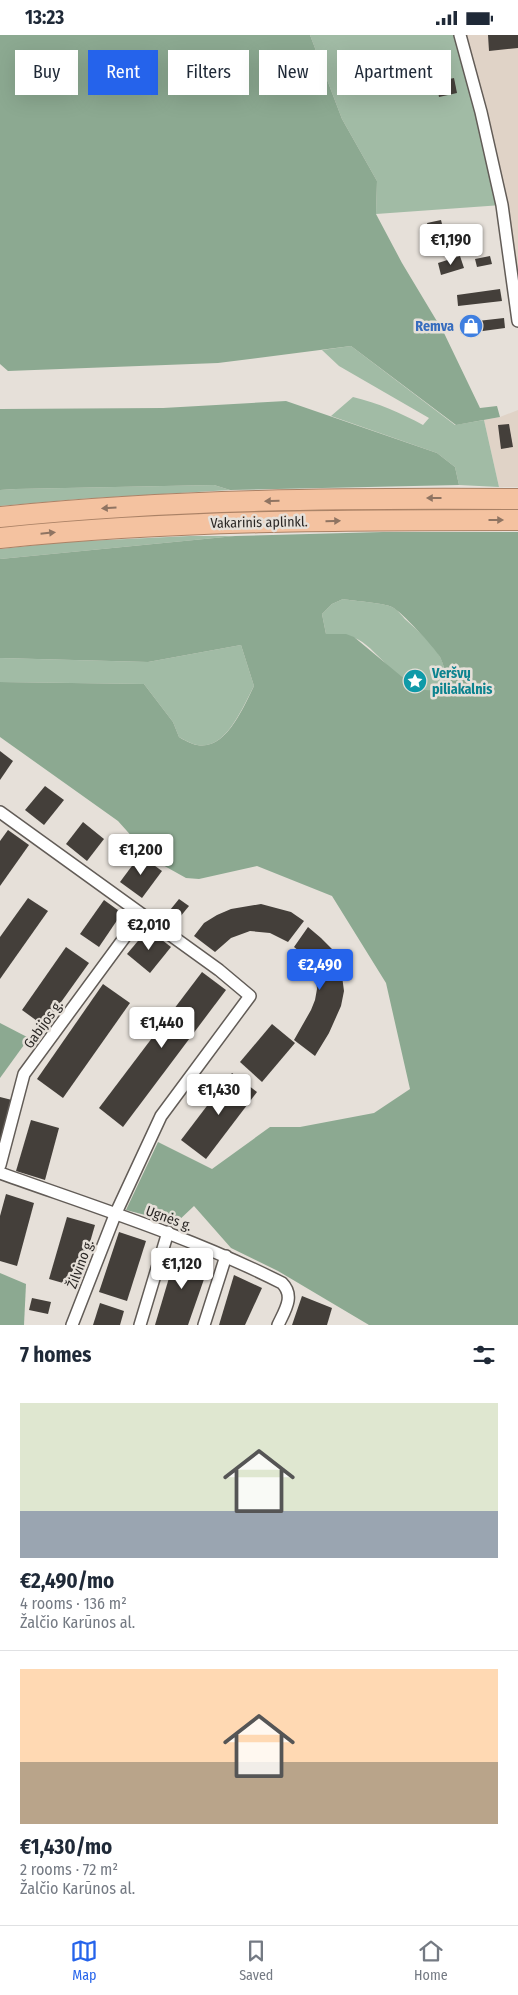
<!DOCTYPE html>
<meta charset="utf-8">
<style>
body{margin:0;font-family:"Fira Sans Condensed",sans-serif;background:#f6f6f7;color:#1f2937;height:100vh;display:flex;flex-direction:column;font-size:19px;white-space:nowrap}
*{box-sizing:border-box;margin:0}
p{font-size:16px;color:#747a83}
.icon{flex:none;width:28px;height:28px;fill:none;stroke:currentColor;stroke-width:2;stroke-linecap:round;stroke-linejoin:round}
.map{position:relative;height:1290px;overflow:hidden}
.details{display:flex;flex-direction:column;background:#fff;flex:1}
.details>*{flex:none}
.top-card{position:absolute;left:15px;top:15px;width:489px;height:45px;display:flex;gap:10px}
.price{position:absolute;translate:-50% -42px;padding:0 11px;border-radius:5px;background:#fff;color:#222;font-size:16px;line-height:32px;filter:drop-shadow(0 1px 2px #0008)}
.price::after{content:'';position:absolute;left:50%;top:30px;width:15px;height:11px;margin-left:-8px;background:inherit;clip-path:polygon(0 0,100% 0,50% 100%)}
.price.selected{background:#2563eb;color:#fff}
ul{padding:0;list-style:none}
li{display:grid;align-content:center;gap:10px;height:265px;padding:0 20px}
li+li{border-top:1px solid #e0e1e3}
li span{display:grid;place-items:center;height:155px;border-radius:0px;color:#555}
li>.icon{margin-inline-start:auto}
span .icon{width:90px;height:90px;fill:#fffc;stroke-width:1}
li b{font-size:21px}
h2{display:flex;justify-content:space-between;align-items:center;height:60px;padding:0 20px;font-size:21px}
.pill{padding:0 18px;border-radius:0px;background:#fff;box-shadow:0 5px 20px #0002;font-size:18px;line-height:45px}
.pill.selected{background:#2563eb;color:#fff}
.status{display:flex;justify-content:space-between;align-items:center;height:35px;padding:0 25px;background:#fff;direction:ltr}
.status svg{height:14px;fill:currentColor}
.menu{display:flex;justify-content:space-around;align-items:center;height:70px;border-top:1px solid #e0e1e3;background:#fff;font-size:14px;color:#747a83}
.menu a{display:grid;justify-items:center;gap:2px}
.menu .selected{color:#2563eb}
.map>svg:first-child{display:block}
.built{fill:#e0d3c7}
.green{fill:#a1bba5}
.forest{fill:#8ca991;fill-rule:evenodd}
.building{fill:#443f3a}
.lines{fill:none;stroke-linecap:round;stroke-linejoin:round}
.minor-casing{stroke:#625c57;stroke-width:14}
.trunk-casing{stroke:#ab8266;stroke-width:22}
.minor{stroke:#fff;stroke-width:11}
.trunk{stroke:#f4c2a0;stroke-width:20}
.oneway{fill:#8f7462}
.labels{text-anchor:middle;stroke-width:5;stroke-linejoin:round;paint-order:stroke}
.shop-label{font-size:14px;font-weight:bold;fill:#366cbe;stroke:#e6e0d9;text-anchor:end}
.street-label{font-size:14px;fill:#2a2725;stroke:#e6e0d9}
.culture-label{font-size:14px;font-weight:bold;fill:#0d838f;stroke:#e6e0d9;text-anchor:start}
</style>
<div class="status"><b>13:23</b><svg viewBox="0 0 49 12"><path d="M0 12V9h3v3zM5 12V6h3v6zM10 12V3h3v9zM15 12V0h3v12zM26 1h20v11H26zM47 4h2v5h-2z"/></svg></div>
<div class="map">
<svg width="518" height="1290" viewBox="0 0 518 1290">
<rect width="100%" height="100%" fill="#e6e0d9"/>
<g class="built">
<polygon points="460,0 518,0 518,286 502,170"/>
<polygon points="518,375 518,452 499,452 484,385 500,382"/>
</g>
<g class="green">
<polygon points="310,0 460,0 502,170 376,179 377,146 342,84"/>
<path d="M351,311l104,79 29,-5 15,67 -40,-2 -4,-18 -18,-14 -106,-37 22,-19c25,6 48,16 70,28l6,-7 -90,-52 -17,-16z"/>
<polygon points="214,450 230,455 80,464 0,471 0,455 16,454"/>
<polygon points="517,473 517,479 0,495 0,490 133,479 283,474"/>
<polygon points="190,501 235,501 0,524 0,514 64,507"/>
<path d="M343,564c11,2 41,4 49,8 5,2 10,9 14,13 16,15 42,34 38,58 -1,7 -5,12 -12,13 -25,5 -53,-40 -73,-51 -11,-6 -22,-6 -33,-6l-4,-20 10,-10z"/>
<path d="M241,610l13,41c-11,20 -28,65 -57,59 -6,-1 -12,-5 -18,-8l-6,-15 -29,-38 -144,-2v-24l148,4z"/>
</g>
<g class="forest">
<polygon points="0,0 310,0 342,84 377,146 376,179 402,228 444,298 480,373 497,371 500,382 456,390 351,311 218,328 8,336 0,329"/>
<polygon points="286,366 437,418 455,432 459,450 230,455 214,450 16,454 0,455 0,374 163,373"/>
<path d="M383,497h135v793h-149l-91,-54 -47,-23 -37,-42 -18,17 -50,-13 32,-68 54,27 58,-42h30l74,-14 36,-24 -24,-106 -54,-87 -75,-30 -58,13 -13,-1 -34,-19 -34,-38 -118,-84v-55l144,2 29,38 6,15c5,3 12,7 18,8 29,6 47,-39 57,-59l-13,-41 -93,17 -148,-4v-99l235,-23zM343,564c11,2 41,4 49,8 10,5 42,40 48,50 12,24 -1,42 -27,29l-59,-49 -8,-3h-20l-4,-20 10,-10z"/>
<polygon points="0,988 29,1003 0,1043"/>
<polygon points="0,1238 26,1249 24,1290 0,1290"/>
</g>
<g class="building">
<polygon points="488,0 518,0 518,13 489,16"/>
<polygon points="454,43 457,58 439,62 436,47"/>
<polygon points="441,185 446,205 433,209 432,202 426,203 425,196 429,195 427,188"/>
<polygon points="460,221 464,233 441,240 438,228"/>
<polygon points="490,221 492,229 477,232 475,224"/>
<polygon points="500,254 502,266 458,271 457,260"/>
<polygon points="504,283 505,293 461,299 460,288"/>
<polygon points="509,389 513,412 501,414 498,390"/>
<polygon points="0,716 13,726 0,745"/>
<polygon points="45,751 64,765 44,790 25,775"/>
<polygon points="83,787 104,804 87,826 66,809"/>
<polygon points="8,795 29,810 0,851 0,806"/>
<polygon points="140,820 162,836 142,863 120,847"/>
<polygon points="28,863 48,876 0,944 0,902"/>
<polygon points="179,864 189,871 175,888 166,880"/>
<polygon points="104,865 122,878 99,912 80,899"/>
<polygon points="261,869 291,877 304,886 288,907 270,898 250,896 231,903 215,917 194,901 204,888 217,880 231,874"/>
<polygon points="308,892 321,903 332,914 342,941 344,956 341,971 329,998 315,1021 294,1005 311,975 315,965 317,954 316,945 309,928 304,920 294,912"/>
<polygon points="148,894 171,912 150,938 127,919"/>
<polygon points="66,912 89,928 44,991 22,975"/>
<polygon points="202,937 226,955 123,1092 99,1073"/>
<polygon points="103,949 130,968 63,1063 37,1044"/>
<polygon points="272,989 295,1008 262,1047 240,1027"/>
<polygon points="232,1038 257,1057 206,1124 181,1105"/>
<polygon points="0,1062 12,1065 1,1106 0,1106"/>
<polygon points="31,1085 59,1093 45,1145 16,1136"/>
<polygon points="6,1159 34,1168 17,1231 0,1226 0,1181"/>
<polygon points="67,1182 95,1190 77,1252 49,1244"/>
<polygon points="119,1197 146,1206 127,1266 99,1257"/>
<polygon points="177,1216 210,1227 188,1290 155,1290"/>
<polygon points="234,1240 262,1253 245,1290 219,1290"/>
<polygon points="302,1261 332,1273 327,1290 292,1290"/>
<polygon points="32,1263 51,1267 48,1279 29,1275"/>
<polygon points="100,1268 124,1276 120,1290 93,1290"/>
</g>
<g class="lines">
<g class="minor-casing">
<g id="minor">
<polyline points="460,0 481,77 502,170 518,286"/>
<polyline points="0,777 219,935 250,961 161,1081 115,1180 72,1290"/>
<polyline points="0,1130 24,1039 141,880"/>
<path d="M0,1138c95,34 191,64 282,110 13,13 3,27 -4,42"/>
<polyline points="140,1290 168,1197"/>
<polyline points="204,1290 226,1221"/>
</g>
</g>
<g class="trunk-casing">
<g id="trunk">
<path d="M0,482c172,-18 345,-19 518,-18"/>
<path d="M0,503c172,-18 345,-18 518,-18"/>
</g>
</g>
<use href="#minor" class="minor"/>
<use href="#trunk" class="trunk"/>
</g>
<defs><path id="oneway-solid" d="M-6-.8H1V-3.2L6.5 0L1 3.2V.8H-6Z" transform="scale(1.25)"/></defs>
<g class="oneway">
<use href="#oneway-solid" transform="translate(434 463) rotate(-180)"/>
<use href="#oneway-solid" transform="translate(272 466) rotate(179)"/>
<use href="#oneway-solid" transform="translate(109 473) rotate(177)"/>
<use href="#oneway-solid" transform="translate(496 485)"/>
<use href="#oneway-solid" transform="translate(333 486) rotate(-1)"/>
<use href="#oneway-solid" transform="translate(48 498) rotate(-6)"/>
</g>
<defs>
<g id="shop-disc" transform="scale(1.25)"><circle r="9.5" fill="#3f7fe0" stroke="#e6e0d9"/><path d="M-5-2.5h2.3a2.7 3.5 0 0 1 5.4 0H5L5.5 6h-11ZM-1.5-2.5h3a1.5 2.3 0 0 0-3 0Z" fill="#fff"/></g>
<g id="sight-disc" transform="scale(1.25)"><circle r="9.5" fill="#0f9aa8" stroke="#e6e0d9"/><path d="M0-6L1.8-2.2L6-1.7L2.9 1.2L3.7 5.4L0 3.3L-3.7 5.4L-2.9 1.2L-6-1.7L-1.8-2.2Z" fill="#fff"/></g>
</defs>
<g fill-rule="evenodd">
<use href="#shop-disc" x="471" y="291"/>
<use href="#sight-disc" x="415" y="646"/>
</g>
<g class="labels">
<g class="shop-label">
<text x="454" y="296">Remva</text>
</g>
<g class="street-label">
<text transform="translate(259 487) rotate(-1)" y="5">Vakarinis aplinkl.</text>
<text transform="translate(43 989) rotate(-54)" y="5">Gabijos g.</text>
<text transform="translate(169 1183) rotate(20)" y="5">Ugnės g.</text>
<text transform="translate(80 1229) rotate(-69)" y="5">Žilvino g.</text>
</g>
<g class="culture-label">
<text x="432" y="643">Veršvų<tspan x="432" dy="16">piliakalnis</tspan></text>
</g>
</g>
</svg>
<b class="price" style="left:451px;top:231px">€1,190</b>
<b class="price" style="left:141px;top:841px">€1,200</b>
<b class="price" style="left:149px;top:916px">€2,010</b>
<b class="price selected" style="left:320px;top:956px">€2,490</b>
<b class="price" style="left:162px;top:1014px">€1,440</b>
<b class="price" style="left:219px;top:1081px">€1,430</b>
<b class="price" style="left:182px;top:1255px">€1,120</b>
<div class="top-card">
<a class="pill">Buy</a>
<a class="pill selected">Rent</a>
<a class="pill">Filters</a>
<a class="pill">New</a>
<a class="pill">Apartment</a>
</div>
</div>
<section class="details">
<h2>7 homes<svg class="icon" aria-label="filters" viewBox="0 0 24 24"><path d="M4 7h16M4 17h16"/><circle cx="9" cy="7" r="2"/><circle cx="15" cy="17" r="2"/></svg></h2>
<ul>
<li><span style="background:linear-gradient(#dfe7d0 70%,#9aa5b1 0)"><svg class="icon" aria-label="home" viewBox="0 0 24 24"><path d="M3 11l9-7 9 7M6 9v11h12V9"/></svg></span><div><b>€2,490/mo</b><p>4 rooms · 136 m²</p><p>Žalčio Karūnos al.</p></div></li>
<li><span style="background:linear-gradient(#ffd9b3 60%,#b9a48a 0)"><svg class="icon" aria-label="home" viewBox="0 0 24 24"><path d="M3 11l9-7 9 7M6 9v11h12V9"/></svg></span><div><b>€1,430/mo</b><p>2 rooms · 72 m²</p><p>Žalčio Karūnos al.</p></div></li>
</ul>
</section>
<nav class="menu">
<a class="selected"><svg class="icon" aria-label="map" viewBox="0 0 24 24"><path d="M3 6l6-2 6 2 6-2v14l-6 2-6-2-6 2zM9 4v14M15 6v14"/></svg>Map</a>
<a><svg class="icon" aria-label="saved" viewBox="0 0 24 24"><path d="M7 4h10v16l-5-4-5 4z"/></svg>Saved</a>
<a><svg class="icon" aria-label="home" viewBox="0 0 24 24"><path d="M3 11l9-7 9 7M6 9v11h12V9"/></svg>Home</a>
</nav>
